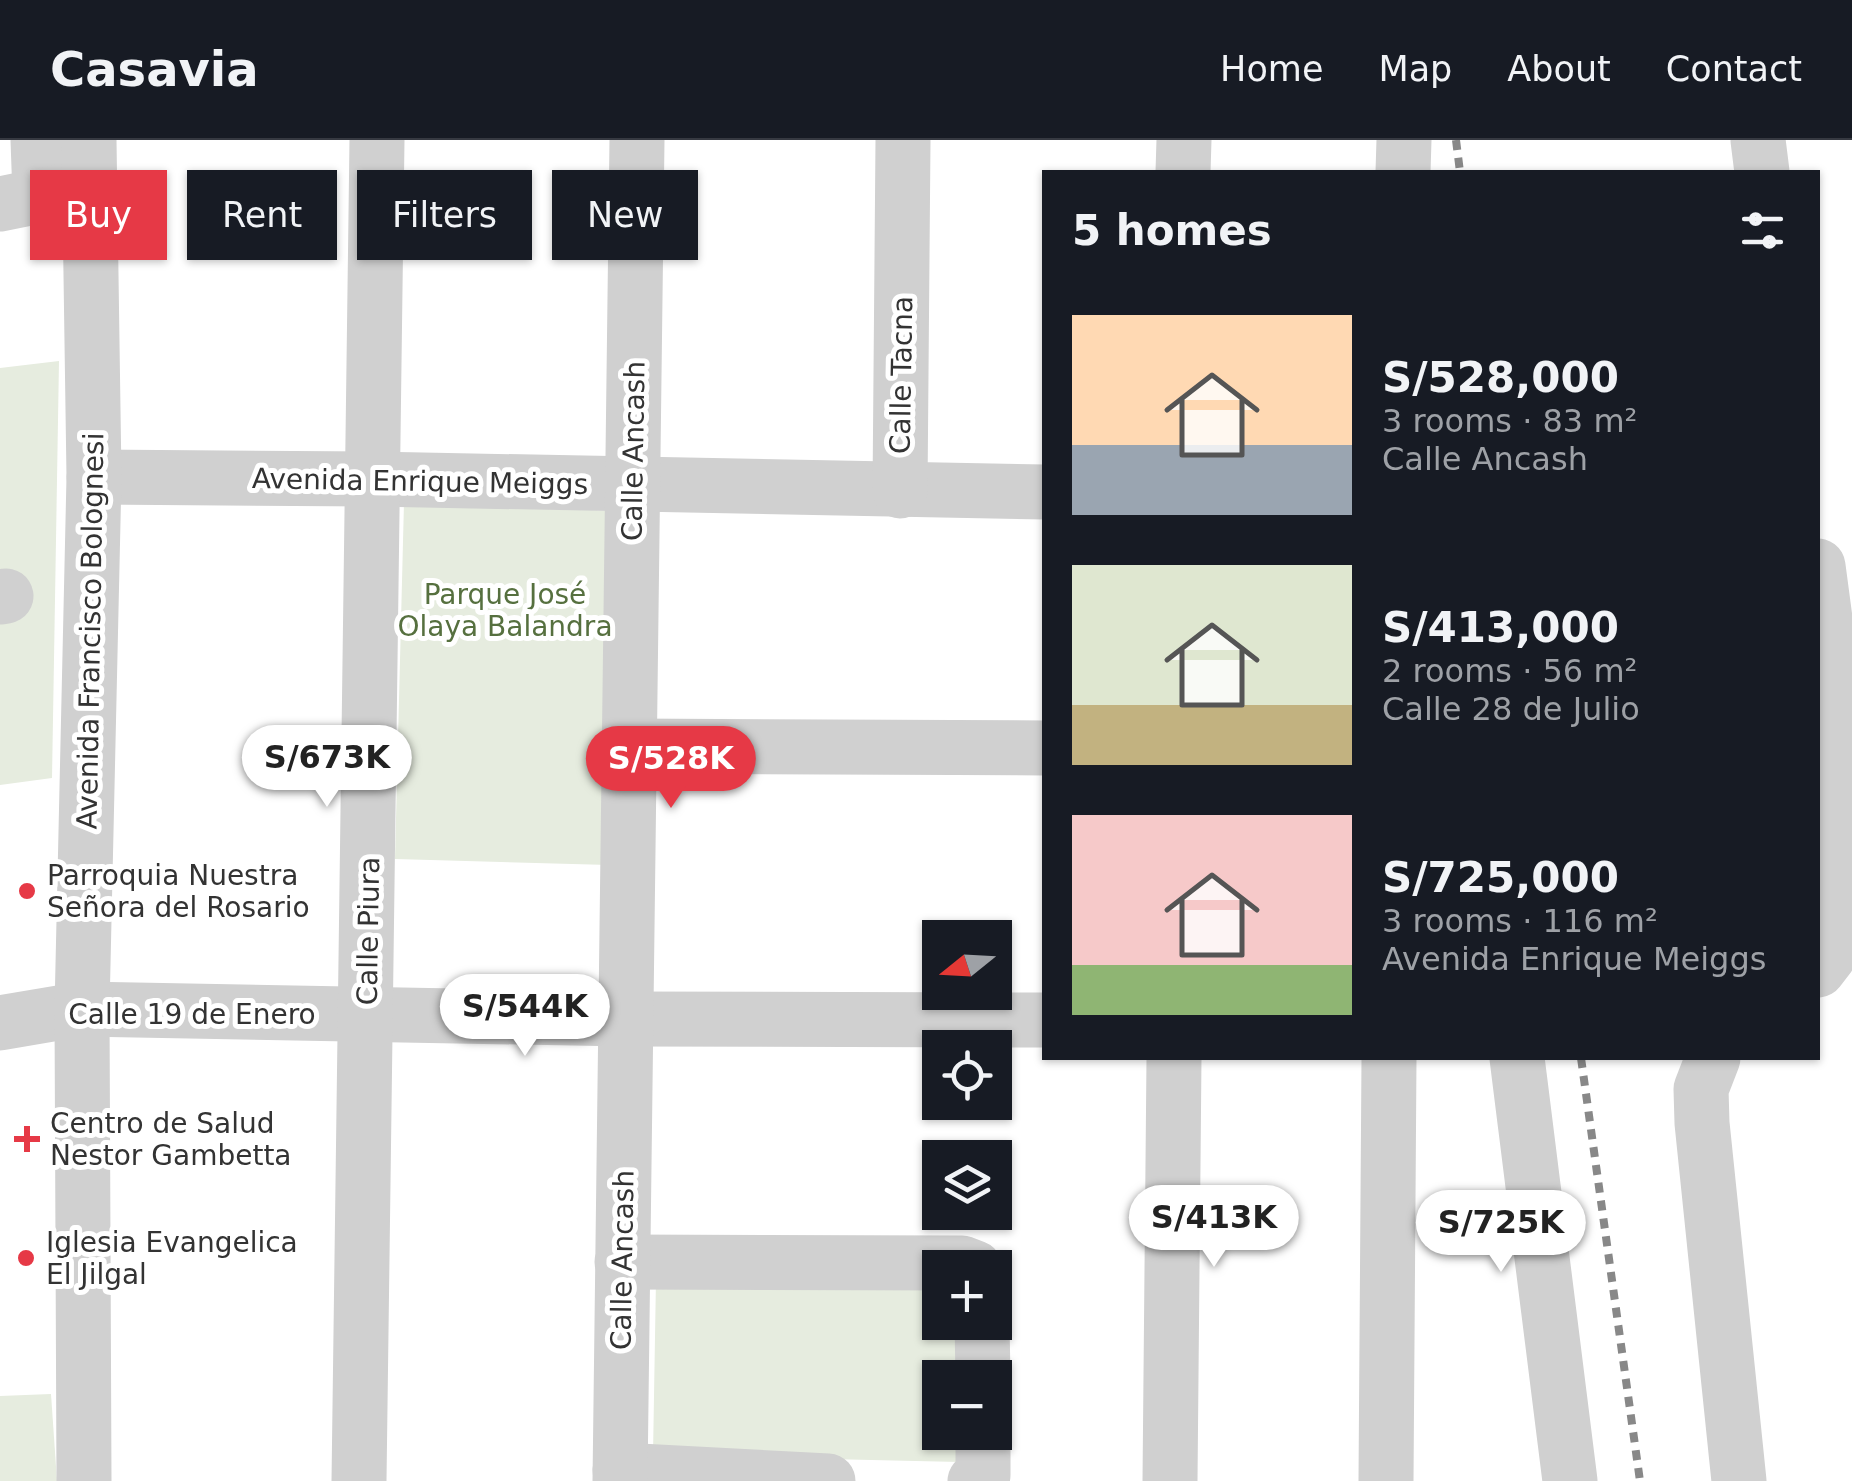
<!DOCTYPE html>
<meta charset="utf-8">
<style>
body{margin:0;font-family:"DejaVu Sans",sans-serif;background:#242831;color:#f1f3f6;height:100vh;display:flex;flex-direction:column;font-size:38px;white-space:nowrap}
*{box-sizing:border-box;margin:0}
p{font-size:32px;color:#9ea1a6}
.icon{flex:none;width:55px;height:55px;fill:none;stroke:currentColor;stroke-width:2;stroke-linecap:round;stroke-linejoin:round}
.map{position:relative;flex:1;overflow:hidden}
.sheet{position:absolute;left:1042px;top:30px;width:778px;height:890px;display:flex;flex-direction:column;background:#171b24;border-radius:0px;box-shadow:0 2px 8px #0004}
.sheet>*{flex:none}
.banner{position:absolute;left:30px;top:30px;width:862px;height:90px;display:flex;gap:20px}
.needle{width:65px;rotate:252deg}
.fabs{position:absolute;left:922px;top:780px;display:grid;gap:20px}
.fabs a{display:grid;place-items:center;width:90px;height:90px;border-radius:0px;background:#171b24;box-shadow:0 2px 8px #0004;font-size:50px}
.price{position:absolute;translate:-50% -85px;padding:0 22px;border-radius:35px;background:#fff;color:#222;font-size:32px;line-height:65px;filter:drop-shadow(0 2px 5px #0008)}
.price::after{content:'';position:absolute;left:50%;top:60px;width:30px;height:22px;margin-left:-15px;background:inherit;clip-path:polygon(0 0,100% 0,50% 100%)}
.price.current{background:#e63946;color:#fff}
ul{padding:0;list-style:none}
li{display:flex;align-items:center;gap:30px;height:250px;padding:0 30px}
li span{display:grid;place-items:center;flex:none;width:280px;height:200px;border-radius:0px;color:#555}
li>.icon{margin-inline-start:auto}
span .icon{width:120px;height:120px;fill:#fffc;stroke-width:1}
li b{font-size:42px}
h2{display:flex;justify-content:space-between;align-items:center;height:120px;padding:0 30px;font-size:42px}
.chip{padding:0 35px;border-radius:0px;background:#171b24;box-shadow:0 2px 8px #0004;font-size:35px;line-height:90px}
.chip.current{background:#e63946;color:#fff}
header{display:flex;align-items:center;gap:60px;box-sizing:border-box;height:140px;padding:0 50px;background:#171b24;border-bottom:2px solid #363941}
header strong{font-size:48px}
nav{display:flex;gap:55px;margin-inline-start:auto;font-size:35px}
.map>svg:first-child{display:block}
.green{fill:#e6ecdf}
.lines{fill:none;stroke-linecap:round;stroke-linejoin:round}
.minor{stroke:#d0d0d0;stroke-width:55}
.rail{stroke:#888;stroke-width:8;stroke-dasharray:10 8;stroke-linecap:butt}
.poi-dot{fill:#e63946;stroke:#fff;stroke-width:4}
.labels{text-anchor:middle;stroke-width:10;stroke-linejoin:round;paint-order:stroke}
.street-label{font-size:28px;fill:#333;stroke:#fff}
.park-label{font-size:28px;fill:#56703f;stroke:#fff}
.poi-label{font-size:28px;fill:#333;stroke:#fff;text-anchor:start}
</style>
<header>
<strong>Casavia</strong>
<nav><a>Home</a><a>Map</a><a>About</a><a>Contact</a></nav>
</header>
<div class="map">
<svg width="1852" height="1341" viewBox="0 0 1852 1341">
<rect width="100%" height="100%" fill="#fff"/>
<g class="green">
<polygon points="59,221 52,638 0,645 0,228"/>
<polygon points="404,362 613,371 609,725 395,719"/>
<polygon points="656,1138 940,1145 940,1182 962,1183 961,1237 940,1238 940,1292 960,1293 959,1322 653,1315"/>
<polygon points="51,1254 57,1341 0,1341 0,1256"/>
</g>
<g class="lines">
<g class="minor">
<polyline points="38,0 40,55"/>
<polyline points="1758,0 1762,32"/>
<polyline points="1183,32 1184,0"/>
<polyline points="1403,32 1404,0"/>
<polyline points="0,64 89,46"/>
<polyline points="94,337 373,339 1045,352"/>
<polyline points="900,351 903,0"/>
<polyline points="1818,426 1827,494 1832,644 1847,764 1828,817 1818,830"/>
<polyline points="0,457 6,456"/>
<polyline points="629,606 1045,608"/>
<polyline points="0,883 82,869 625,879 1045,880"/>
<polyline points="1517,918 1570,1341"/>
<polyline points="1713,918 1701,949 1702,983 1739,1341"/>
<polyline points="622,1122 962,1123 975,1128"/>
<polyline points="982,1182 983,1238"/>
<polyline points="620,1330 828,1341"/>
<polyline points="84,1341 82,869 94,337 89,0"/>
<polyline points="359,1341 377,0"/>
<polyline points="620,1341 637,0"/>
<polyline points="975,1341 983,1335 983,1292"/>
<polyline points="1170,1341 1174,918"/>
<polyline points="1386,1341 1389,918"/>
</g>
<g class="rail">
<polyline points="1456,0 1460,32"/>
<polyline points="1581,918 1640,1341"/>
</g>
</g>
<g class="poi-dot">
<circle cx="27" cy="751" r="10"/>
<path d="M22 984h10v10h10v10h-10v10h-10v-10h-10v-10h10z"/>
<circle cx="26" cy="1118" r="10"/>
</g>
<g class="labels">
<g class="street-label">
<text transform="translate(901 235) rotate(-89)" y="10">Calle Tacna</text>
<text transform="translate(633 311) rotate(-89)" y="10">Calle Ancash</text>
<text transform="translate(420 341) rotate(1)" y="10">Avenida Enrique Meiggs</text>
<text transform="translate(90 491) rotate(-89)" y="10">Avenida Francisco Bolognesi</text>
<text transform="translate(368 791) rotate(-89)" y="10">Calle Piura</text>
<text x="192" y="884">Calle 19 de Enero</text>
<text transform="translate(622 1120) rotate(-89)" y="10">Calle Ancash</text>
</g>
<g class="park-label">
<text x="505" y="464">Parque José<tspan x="505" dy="32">Olaya Balandra</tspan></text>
</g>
<g class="poi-label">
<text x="47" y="745">Parroquia Nuestra<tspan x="47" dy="32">Señora del Rosario</tspan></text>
<text x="50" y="993">Centro de Salud<tspan x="50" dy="32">Nestor Gambetta</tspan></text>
<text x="46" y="1112">Iglesia Evangelica<tspan x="46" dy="32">El Jilgal</tspan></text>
</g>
</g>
</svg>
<div class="fabs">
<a><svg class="needle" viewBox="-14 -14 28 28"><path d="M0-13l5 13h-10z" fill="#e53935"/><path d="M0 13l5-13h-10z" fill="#9ea1a6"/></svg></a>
<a><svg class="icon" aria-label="locate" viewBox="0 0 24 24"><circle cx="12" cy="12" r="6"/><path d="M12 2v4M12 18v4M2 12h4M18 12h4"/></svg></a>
<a><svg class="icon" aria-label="layers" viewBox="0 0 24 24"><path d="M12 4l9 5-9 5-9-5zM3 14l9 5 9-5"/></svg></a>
<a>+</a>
<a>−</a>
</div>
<b class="price" style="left:327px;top:670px">S/673K</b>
<b class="price current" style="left:671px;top:671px">S/528K</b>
<b class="price" style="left:525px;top:919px">S/544K</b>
<b class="price" style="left:1214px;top:1130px">S/413K</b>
<b class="price" style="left:1501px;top:1135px">S/725K</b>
<div class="banner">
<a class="chip current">Buy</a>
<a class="chip">Rent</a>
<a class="chip">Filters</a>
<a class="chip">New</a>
</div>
<section class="sheet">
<h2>5 homes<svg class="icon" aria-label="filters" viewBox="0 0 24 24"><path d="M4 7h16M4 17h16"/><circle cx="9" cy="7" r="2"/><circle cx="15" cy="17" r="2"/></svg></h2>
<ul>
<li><span style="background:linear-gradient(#ffd9b3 65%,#9aa5b1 0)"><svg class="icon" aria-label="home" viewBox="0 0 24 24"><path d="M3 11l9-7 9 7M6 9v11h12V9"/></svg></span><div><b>S/528,000</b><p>3 rooms · 83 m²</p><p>Calle Ancash</p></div></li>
<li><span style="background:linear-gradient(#dfe7d0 70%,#c2b280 0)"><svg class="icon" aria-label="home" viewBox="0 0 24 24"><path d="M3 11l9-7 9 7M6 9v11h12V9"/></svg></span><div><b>S/413,000</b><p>2 rooms · 56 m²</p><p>Calle 28 de Julio</p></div></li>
<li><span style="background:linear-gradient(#f6c9c9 75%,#8fb573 0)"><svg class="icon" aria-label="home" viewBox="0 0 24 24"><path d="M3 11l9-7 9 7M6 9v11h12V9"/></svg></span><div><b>S/725,000</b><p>3 rooms · 116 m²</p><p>Avenida Enrique Meiggs</p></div></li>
</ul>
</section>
</div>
